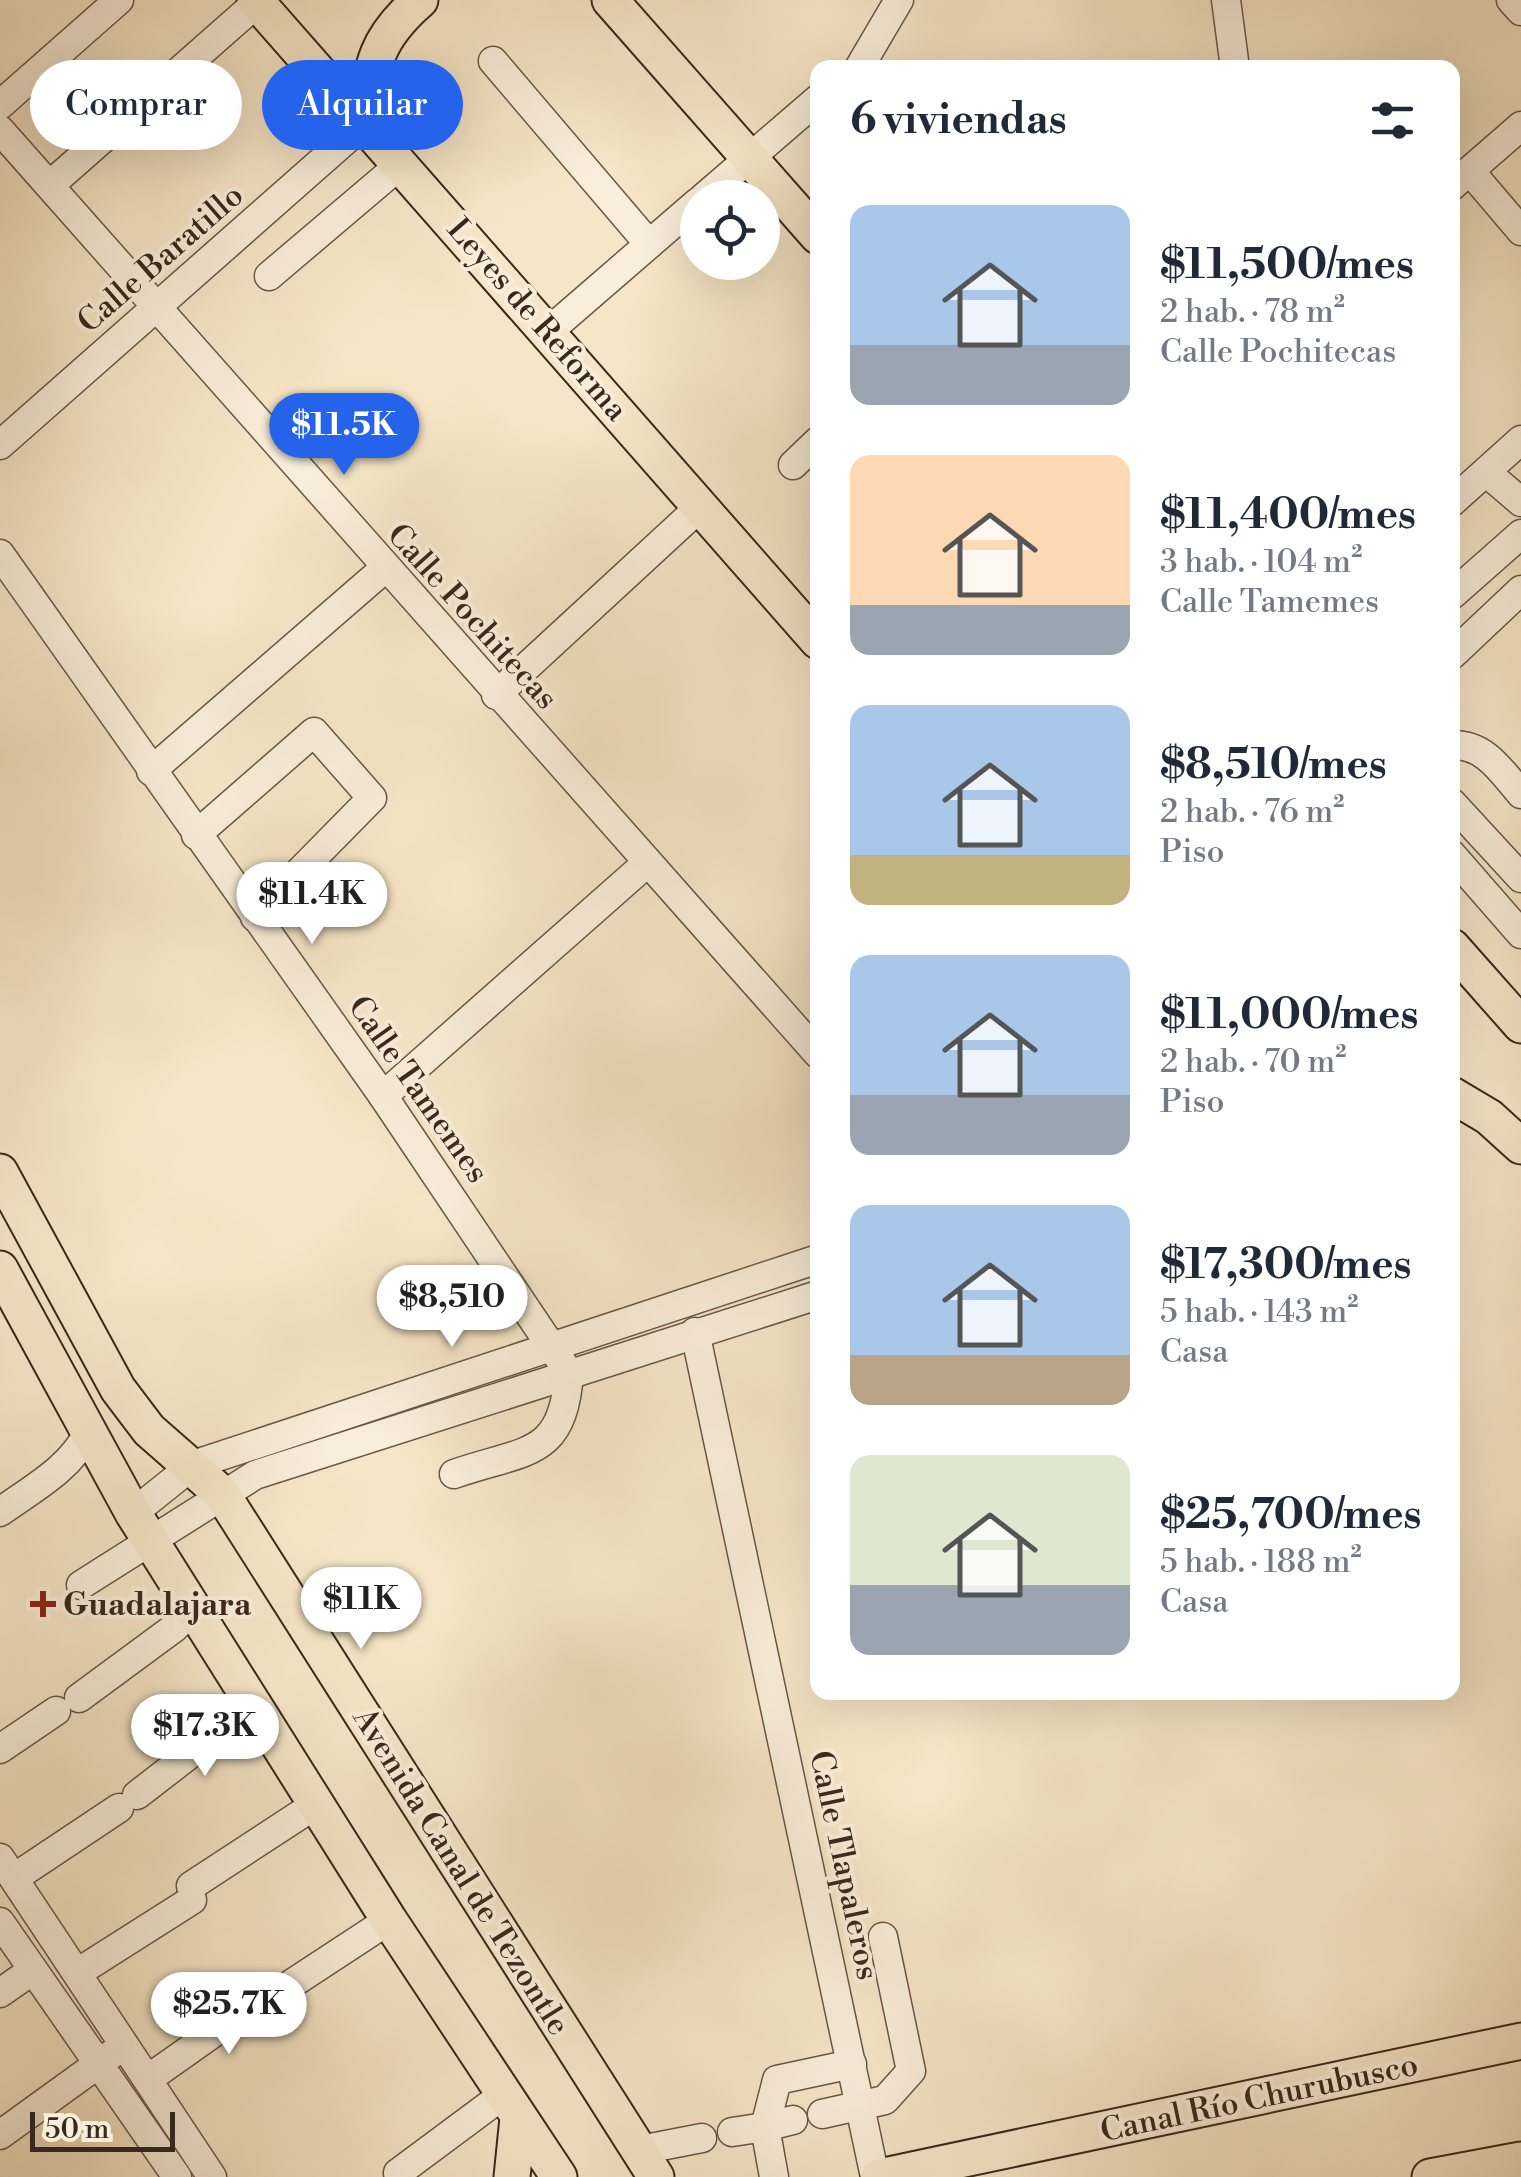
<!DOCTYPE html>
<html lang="es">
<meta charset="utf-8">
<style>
body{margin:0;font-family:"Libre Bodoni",serif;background:#f6f6f7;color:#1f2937;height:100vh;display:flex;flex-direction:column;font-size:38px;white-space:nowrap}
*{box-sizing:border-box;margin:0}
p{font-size:32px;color:#747a83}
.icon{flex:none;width:55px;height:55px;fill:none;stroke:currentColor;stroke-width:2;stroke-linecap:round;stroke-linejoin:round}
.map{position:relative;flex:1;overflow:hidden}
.panel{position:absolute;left:810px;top:60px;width:650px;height:1640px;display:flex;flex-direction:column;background:#fff;border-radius:20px;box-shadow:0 10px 40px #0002}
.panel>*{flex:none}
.guide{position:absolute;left:30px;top:60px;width:630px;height:90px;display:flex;gap:20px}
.controls{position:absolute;left:680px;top:180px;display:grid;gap:20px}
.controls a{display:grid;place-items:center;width:100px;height:100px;border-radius:50%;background:#fff;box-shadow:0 10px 40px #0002;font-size:50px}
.scale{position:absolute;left:30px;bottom:25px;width:145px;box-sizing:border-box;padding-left:10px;border:5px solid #39281d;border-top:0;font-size:28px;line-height:35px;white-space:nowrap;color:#39281d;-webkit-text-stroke:8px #f9eeda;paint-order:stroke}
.price{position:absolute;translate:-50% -85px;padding:0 22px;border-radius:35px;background:#fff;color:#222;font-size:32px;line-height:65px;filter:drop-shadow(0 2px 5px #0008)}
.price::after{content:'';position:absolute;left:50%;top:60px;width:30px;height:22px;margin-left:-15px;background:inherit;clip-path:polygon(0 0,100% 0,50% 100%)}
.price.on{background:#2563eb;color:#fff}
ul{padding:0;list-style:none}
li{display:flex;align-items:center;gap:30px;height:250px;padding:0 40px}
li span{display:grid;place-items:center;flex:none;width:280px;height:200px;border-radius:20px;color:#555}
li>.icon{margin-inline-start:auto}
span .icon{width:120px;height:120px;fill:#fffc;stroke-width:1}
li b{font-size:42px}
h2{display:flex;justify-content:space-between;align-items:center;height:120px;padding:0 40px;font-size:42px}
.pill{padding:0 35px;border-radius:45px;background:#fff;box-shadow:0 10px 40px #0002;font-size:35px;line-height:90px}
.pill.on{background:#2563eb;color:#fff}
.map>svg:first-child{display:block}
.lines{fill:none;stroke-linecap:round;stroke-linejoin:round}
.minor-casing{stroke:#685747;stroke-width:31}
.major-casing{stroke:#39281d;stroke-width:39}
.minor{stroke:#f9eeda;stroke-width:28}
.major{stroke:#f6e5c6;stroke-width:35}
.poi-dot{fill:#8f2418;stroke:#f9eeda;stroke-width:4}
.labels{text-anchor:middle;stroke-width:8;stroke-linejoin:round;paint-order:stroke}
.street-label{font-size:32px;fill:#39281d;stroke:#f9eeda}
.poi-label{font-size:32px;font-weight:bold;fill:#39281d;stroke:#f9eeda;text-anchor:start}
</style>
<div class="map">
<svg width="1521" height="2177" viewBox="0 0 1521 2177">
<rect width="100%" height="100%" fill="#f6e5c6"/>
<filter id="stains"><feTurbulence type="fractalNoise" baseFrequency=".002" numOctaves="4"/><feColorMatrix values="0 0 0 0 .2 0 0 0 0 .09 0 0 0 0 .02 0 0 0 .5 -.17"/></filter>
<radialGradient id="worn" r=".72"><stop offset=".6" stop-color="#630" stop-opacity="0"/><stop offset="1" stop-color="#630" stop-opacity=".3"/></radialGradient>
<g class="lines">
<g class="minor-casing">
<g id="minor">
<polyline points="1226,0 1235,68"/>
<polyline points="1511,0 1521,11"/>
<polyline points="493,61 649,244"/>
<polyline points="859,68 899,0"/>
<polyline points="0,105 119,0"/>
<polyline points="0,130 818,1054"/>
<polyline points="1470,171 1521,231"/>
<polyline points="50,185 260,0"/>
<polyline points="1452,186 1521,126"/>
<polyline points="703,198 818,99"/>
<polyline points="269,276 401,164"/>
<polyline points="549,331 698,202"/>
<polyline points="0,445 365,123"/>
<polyline points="793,465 818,441"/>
<polyline points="1486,472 1521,502"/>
<polyline points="1452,502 1521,440"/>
<path d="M0,554l383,542 186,277c-6,86 -44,76 -115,101"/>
<polyline points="1452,595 1521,534"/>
<polyline points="1452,655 1521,590"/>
<polyline points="496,695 701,506"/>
<path d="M1452,745c33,-1 49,26 69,49"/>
<polyline points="151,771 384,569"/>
<polyline points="1452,803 1521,878"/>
<polyline points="196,835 314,732 372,798 255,917"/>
<polyline points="1452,855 1521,934"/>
<polyline points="383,1096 647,863"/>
<polyline points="695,1332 875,2177"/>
<path d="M0,1512c32,-23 70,-43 88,-79"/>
<polyline points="133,1513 193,1465 818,1259"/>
<polyline points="81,1585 255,1475 818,1295"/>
<polyline points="79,1698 174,1628 194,1608"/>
<polyline points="0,1749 56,1711"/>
<polyline points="137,1795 256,1703"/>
<polyline points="0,1858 212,2177"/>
<polyline points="14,1878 119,1808"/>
<polyline points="191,1886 318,1803"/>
<polyline points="0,1922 177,2177"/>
<polyline points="77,1973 192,1900"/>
<polyline points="0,1993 33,1970"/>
<polyline points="267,2000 389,1920"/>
<polyline points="148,2079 257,2002"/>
<polyline points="822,2114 885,2100 911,2071 883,1937"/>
<polyline points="793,2120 765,2127 777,2080 852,2064"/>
<polyline points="732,2132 765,2127 774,2177"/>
<polyline points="0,2135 112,2054"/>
<polyline points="640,2150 702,2138"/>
<polyline points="398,2173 503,2095"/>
</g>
</g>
<g class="major-casing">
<g id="major">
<polyline points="255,0 818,641"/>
<polyline points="610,0 818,236"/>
<path d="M365,123c7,-58 9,-83 55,-123"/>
<polyline points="1452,947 1521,1025"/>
<polyline points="1452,1095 1489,1117 1521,1146"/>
<polyline points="0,1172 118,1389 149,1430 222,1494 656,2177"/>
<polyline points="0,1269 133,1513 389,1920 559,2177"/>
<polyline points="512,2177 518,2118"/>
<polyline points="879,2177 1521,2041"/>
<polyline points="1430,2177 1521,2160"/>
</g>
</g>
<use href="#minor" class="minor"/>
<use href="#major" class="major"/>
</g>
<path class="poi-dot" d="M38 1589h10v10h10v10h-10v10h-10v-10h-10v-10h10z"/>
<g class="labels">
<g class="street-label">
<text transform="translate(160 258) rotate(-41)" y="11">Calle Baratillo</text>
<text transform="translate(538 319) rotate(49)" y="11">Leyes de Reforma</text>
<text transform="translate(473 616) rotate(48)" y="11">Calle Pochitecas</text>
<text transform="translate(419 1089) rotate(55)" y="11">Calle Tamemes</text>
<text transform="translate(845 1865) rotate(78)" y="11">Calle Tlapaleros</text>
<text transform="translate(462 1871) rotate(58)" y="11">Avenida Canal de Tezontle</text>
<text transform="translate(1259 2097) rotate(-12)" y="11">Canal Río Churubusco</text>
</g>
<g class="poi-label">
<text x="63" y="1615">Guadalajara</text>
</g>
</g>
<rect width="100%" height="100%" filter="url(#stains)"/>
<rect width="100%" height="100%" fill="url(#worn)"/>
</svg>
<div class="controls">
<a><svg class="icon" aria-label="locate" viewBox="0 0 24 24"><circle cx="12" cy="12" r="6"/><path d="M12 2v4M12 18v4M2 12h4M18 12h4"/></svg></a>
</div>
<div class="scale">50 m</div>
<b class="price on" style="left:344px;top:478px">$11.5K</b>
<b class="price" style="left:312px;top:947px">$11.4K</b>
<b class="price" style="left:452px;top:1350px">$8,510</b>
<b class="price" style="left:361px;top:1652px">$11K</b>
<b class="price" style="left:205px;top:1779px">$17.3K</b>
<b class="price" style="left:229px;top:2057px">$25.7K</b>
<div class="guide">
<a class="pill">Comprar</a>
<a class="pill on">Alquilar</a>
</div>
<section class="panel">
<h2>6 viviendas<svg class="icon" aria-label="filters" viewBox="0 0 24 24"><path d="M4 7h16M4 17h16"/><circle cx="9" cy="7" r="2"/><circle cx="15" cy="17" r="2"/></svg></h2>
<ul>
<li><span style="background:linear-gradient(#a9c7e8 70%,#9aa5b1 0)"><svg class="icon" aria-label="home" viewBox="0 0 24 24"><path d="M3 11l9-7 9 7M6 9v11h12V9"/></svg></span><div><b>$11,500/mes</b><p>2 hab. · 78 m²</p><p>Calle Pochitecas</p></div></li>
<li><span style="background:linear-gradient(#ffd9b3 75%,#9aa5b1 0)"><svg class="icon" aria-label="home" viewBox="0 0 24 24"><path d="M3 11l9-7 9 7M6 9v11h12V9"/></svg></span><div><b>$11,400/mes</b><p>3 hab. · 104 m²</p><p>Calle Tamemes</p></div></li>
<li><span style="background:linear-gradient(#a9c7e8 75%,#c2b280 0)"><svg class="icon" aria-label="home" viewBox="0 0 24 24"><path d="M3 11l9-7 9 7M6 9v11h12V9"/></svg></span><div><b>$8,510/mes</b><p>2 hab. · 76 m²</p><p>Piso</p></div></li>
<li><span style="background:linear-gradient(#a9c7e8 70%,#9aa5b1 0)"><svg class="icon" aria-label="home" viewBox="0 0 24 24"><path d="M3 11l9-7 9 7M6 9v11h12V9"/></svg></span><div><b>$11,000/mes</b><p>2 hab. · 70 m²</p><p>Piso</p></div></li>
<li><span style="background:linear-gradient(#a9c7e8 75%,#b9a48a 0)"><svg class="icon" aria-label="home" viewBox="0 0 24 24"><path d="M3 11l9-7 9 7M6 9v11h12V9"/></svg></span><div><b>$17,300/mes</b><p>5 hab. · 143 m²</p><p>Casa</p></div></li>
<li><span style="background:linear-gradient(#dfe7d0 65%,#9aa5b1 0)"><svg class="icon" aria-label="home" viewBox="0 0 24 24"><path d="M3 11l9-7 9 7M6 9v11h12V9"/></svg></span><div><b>$25,700/mes</b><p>5 hab. · 188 m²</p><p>Casa</p></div></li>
</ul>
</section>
</div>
